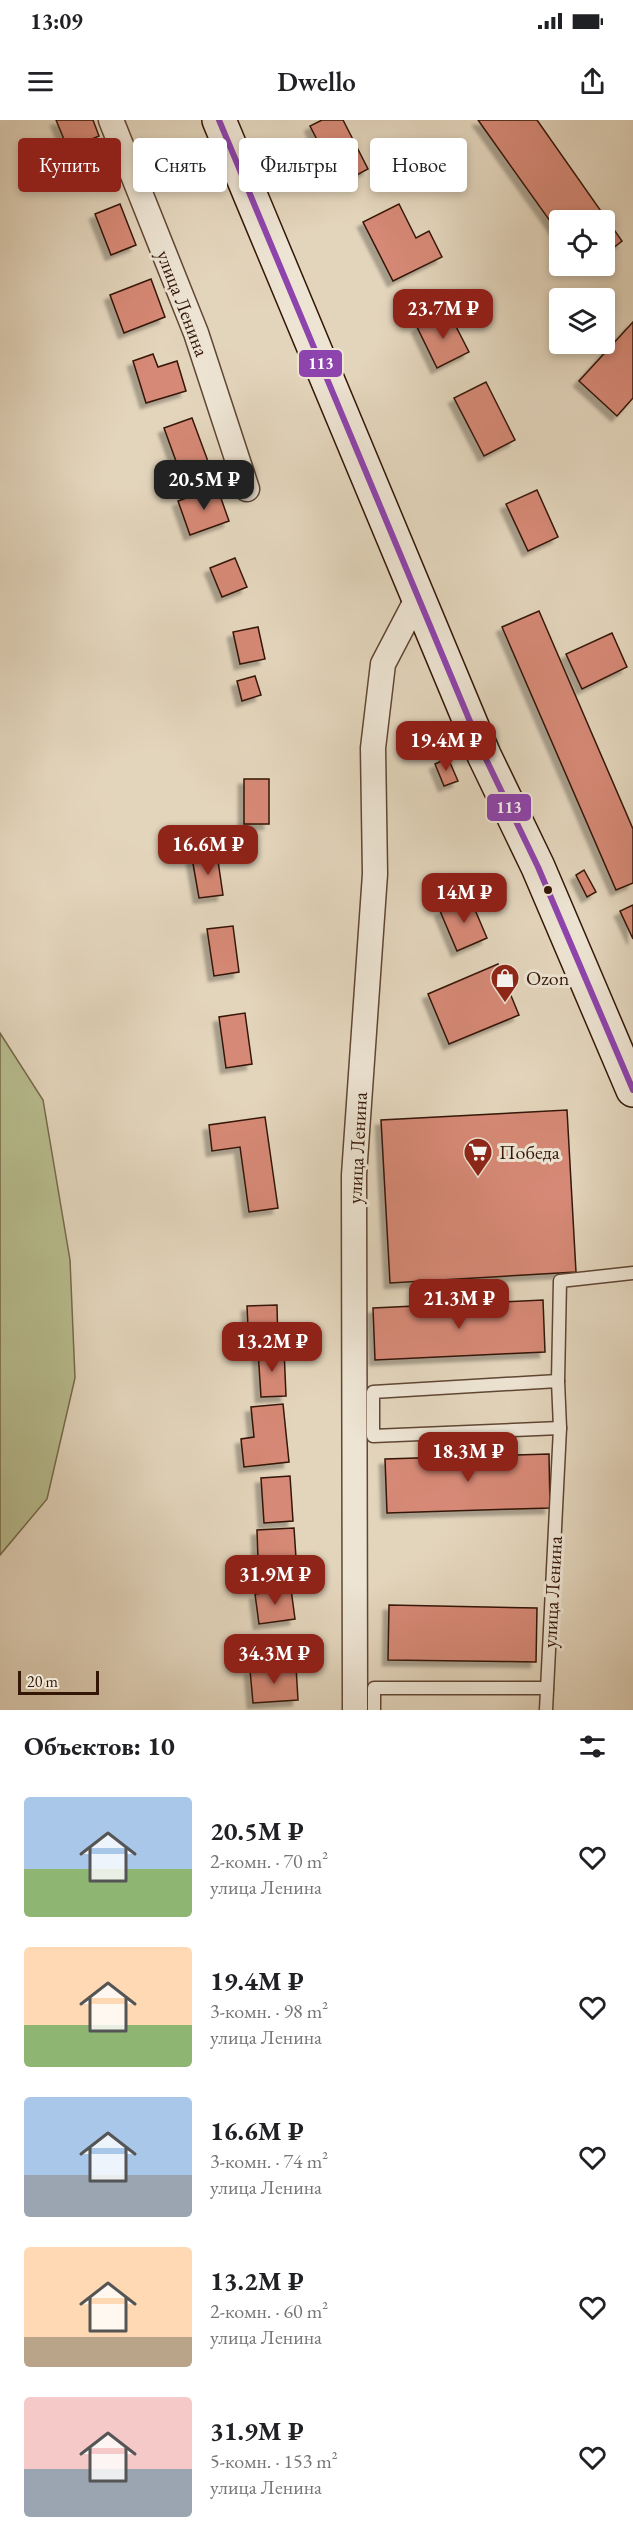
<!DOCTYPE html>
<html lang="ru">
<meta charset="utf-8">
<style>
body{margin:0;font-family:"EB Garamond",serif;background:#f6f6f6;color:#202124;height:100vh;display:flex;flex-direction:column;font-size:22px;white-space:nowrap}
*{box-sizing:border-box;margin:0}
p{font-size:20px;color:#757577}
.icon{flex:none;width:33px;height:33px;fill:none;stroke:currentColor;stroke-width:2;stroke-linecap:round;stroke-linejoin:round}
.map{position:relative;height:1590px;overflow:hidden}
.drawer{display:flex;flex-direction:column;background:#fff;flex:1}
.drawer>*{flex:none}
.banner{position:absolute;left:18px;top:18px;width:597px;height:54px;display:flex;gap:12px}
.fabs{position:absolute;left:549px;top:90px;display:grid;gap:12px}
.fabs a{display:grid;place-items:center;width:66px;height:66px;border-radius:6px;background:#fff;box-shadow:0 3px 9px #0003;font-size:30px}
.scale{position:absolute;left:18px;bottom:15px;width:81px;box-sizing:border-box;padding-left:6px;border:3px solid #341607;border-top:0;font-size:16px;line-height:21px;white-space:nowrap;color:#341607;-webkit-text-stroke:4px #ede4d3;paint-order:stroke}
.price{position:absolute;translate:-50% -51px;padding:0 14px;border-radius:12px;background:#8f2418;color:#fff;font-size:20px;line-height:39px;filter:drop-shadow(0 2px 3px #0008)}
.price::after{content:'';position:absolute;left:50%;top:36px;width:18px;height:14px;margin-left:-9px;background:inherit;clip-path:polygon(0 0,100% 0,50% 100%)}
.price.on{background:#222;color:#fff}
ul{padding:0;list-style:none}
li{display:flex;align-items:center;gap:18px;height:150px;padding:0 24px}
li span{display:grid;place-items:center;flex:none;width:168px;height:120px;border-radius:6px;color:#555}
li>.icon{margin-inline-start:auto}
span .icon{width:72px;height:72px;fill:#fffc;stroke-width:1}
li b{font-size:26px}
h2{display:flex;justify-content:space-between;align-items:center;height:72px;padding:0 24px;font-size:26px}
.pill{padding:0 21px;border-radius:6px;background:#fff;box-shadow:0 3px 9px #0003;font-size:21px;line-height:54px}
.pill.on{background:#8f2418;color:#fff}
.status{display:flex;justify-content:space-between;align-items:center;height:42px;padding:0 30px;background:#fff;direction:ltr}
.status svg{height:16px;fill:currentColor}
header{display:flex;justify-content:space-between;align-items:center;height:78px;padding:0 24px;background:#fff;font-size:27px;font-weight:600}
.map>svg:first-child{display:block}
.green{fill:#b7bc8e;stroke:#76694a;stroke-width:1.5}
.building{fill:#d68976;stroke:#341607;stroke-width:1.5;filter:url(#shadow)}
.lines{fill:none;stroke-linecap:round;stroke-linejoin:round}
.lane-casing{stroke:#604634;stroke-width:15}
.street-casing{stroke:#604634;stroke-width:27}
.secondary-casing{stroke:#341607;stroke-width:36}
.lane{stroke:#ede4d3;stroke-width:12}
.street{stroke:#ede4d3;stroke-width:24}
.secondary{stroke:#ede4d3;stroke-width:33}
.bus-1-casing{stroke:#ede4d3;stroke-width:10}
.bus-1{stroke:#8e44ad;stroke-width:6}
.bus-dot{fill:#341607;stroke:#ede4d3;stroke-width:2}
.labels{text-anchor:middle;stroke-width:6;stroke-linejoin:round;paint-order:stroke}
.street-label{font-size:20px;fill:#341607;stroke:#ede4d3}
.poi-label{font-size:20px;fill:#341607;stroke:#ede4d3;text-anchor:start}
.line-badge{stroke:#ede4d3;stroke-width:2}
.badge-label{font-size:16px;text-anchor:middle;font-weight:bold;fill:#fff}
</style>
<div class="status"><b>13:09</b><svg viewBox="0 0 49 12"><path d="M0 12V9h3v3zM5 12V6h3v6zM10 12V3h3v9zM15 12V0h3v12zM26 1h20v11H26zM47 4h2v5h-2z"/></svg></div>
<header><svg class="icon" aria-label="menu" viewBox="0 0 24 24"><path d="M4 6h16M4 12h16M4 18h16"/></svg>Dwello<svg class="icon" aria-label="share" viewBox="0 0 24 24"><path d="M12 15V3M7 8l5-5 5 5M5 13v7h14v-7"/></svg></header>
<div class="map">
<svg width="633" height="1590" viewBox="0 0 633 1590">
<defs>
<filter id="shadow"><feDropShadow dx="-5.5" dy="5.5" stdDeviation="1.5" flood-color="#0004"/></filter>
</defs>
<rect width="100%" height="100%" fill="#e3d5bc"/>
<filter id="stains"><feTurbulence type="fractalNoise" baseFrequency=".00333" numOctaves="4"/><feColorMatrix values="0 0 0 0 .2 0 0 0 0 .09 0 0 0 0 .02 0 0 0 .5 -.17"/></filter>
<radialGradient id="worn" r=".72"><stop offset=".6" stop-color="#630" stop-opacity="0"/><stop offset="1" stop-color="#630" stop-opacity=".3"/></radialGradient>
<polygon class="green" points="0,913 43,980 70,1140 75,1258 47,1379 0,1435"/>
<g class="building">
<polygon points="56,0 93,0 99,16 68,29"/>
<polygon points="322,0 343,0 368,49 340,64 310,6"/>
<polygon points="478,0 537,0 622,121 604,135 604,100 560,100 560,115"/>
<polygon points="120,84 136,125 111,135 95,94"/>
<polygon points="399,84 416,118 429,111 442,137 393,161 363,102"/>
<polygon points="151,159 165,197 124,213 110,175"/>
<polygon points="448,191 469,232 437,248 417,207"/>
<polygon points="633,202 633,278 617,296 579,261"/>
<polygon points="153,234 158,247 177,241 186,271 146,283 133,241"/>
<polygon points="486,262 515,320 484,336 454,278"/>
<polygon points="192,298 209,344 181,355 164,308"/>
<polygon points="217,367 229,401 190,415 178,381"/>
<polygon points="537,370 558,417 528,431 506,384"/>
<polygon points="235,438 247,467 222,477 210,448"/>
<polygon points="539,491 633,709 633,763 616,770 502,507"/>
<polygon points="258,507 265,539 240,544 233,512"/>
<polygon points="612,513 627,547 582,569 566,534"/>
<polygon points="255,556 261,575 242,581 237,561"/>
<polygon points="448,638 458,661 444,666 435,644"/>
<rect x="244" y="659" width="25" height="45"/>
<polygon points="217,734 223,775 199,778 192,738"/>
<polygon points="584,750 596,772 587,777 576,755"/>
<polygon points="470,778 487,818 457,831 440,791"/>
<polygon points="633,785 633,819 620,791"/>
<polygon points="233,806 239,852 214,856 207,809"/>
<polygon points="498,844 519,895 449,924 428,874"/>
<polygon points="245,893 252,944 226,948 219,897"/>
<polygon points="567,990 576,1152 390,1163 381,1000"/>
<polygon points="265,997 278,1088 249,1092 240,1027 212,1031 209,1005"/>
<polygon points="543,1180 545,1232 375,1240 373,1188"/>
<polygon points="277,1185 278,1227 249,1228 247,1186"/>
<polygon points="284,1229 286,1276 261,1277 258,1231"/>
<polygon points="283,1284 289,1342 244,1347 241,1319 254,1317 251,1287"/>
<polygon points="549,1334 550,1388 387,1393 385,1339"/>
<polygon points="290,1356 293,1401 264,1403 261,1358"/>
<polygon points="294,1408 296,1438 258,1440 257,1410"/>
<polygon points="291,1469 295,1499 259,1504 255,1474"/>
<polygon points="389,1485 537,1488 536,1542 388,1540"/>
<polygon points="296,1546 298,1580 253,1583 250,1550"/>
</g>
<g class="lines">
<g class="lane-casing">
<g id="lane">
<polyline points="558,1261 373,1272 373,1316 560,1308"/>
<polyline points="374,1590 374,1568 547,1568"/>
<polyline points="546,1590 560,1308 558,1261 560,1161 633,1153"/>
</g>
</g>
<g class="street-casing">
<g id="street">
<polyline points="111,0 196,213 247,369"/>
<polyline points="355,1590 354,1055 375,754 373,628 383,544 418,477"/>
</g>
</g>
<g class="secondary-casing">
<polyline id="secondary" points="219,0 484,635 538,747 633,970"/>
</g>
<use href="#lane" class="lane"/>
<use href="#street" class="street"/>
<use href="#secondary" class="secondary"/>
<g class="bus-1-casing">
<polyline id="bus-1" points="219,0 484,635 538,747 633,970"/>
</g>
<use href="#bus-1" class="bus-1"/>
</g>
<defs>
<g id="shop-pin" transform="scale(1.5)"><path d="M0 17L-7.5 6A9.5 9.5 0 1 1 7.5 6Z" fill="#8f2418" stroke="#ede4d3"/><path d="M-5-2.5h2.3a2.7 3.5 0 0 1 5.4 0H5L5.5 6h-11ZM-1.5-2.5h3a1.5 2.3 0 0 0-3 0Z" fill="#fff"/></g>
<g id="supermarket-pin" transform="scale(1.5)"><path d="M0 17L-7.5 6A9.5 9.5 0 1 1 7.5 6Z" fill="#8f2418" stroke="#ede4d3"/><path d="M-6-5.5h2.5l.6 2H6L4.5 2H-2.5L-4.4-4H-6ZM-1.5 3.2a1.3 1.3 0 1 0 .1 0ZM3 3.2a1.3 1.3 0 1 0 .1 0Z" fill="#fff"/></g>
</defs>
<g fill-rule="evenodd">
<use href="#shop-pin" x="505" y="858"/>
<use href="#supermarket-pin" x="478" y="1032"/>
</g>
<circle class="bus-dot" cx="548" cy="770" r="5"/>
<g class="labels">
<g class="street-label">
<text transform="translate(183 183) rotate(69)" y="7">улица Ленина</text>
<text transform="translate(357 1028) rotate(-87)" y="7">улица Ленина</text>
<text transform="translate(552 1472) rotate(-87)" y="7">улица Ленина</text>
</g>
<g class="poi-label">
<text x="526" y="865">Ozon</text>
<text x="499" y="1039">Победа</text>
</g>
</g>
<g class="line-badge">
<rect x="298" y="229" width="45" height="29" rx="6" fill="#8e44ad"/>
<rect x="486" y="673" width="46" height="29" rx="6" fill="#8e44ad"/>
</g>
<g class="badge-label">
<text x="321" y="249">113</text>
<text x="509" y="693">113</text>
</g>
<rect width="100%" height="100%" filter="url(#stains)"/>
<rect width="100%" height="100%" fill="url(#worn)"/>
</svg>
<div class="fabs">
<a><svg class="icon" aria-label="locate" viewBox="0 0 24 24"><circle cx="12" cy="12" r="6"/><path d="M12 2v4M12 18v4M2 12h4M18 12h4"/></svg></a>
<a><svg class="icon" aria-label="layers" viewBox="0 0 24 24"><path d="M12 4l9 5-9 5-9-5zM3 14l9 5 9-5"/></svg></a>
</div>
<div class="scale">20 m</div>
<b class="price" style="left:443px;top:220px">23.7M ₽</b>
<b class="price on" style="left:204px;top:391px">20.5M ₽</b>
<b class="price" style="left:446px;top:652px">19.4M ₽</b>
<b class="price" style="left:208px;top:756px">16.6M ₽</b>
<b class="price" style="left:464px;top:804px">14M ₽</b>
<b class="price" style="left:459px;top:1210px">21.3M ₽</b>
<b class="price" style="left:272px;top:1253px">13.2M ₽</b>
<b class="price" style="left:468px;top:1363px">18.3M ₽</b>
<b class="price" style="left:275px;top:1486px">31.9M ₽</b>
<b class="price" style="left:274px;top:1565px">34.3M ₽</b>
<div class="banner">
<a class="pill on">Купить</a>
<a class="pill">Снять</a>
<a class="pill">Фильтры</a>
<a class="pill">Новое</a>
</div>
</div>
<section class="drawer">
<h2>Объектов: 10<svg class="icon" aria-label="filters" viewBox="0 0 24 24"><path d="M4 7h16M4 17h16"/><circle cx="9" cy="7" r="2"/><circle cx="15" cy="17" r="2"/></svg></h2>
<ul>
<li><span style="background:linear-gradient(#a9c7e8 60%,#8fb573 0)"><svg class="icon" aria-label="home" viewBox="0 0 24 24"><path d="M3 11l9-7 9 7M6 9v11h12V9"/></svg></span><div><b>20.5M ₽</b><p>2-комн. · 70 m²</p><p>улица Ленина</p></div><svg class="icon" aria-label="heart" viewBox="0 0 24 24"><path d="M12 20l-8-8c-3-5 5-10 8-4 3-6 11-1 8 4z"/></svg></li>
<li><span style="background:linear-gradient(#ffd9b3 65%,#8fb573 0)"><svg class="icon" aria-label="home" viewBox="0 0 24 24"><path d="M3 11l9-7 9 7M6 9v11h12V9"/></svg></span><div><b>19.4M ₽</b><p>3-комн. · 98 m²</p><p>улица Ленина</p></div><svg class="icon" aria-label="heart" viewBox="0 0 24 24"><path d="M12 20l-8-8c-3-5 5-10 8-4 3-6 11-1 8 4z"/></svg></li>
<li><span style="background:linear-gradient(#a9c7e8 65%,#9aa5b1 0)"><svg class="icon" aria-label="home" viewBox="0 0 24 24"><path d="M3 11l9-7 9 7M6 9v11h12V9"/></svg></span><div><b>16.6M ₽</b><p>3-комн. · 74 m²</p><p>улица Ленина</p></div><svg class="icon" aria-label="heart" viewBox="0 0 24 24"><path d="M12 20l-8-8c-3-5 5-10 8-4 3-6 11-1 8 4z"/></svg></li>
<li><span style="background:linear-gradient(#ffd9b3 75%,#b9a48a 0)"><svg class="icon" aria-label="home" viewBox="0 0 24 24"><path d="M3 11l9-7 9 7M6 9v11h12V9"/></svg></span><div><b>13.2M ₽</b><p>2-комн. · 60 m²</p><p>улица Ленина</p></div><svg class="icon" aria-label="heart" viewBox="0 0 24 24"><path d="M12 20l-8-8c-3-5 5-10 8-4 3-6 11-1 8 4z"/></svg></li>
<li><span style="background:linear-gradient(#f6c9c9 60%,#9aa5b1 0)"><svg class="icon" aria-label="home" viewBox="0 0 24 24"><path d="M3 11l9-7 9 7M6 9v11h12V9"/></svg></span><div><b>31.9M ₽</b><p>5-комн. · 153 m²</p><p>улица Ленина</p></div><svg class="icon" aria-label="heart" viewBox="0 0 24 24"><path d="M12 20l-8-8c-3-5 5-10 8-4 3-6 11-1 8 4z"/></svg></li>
</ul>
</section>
